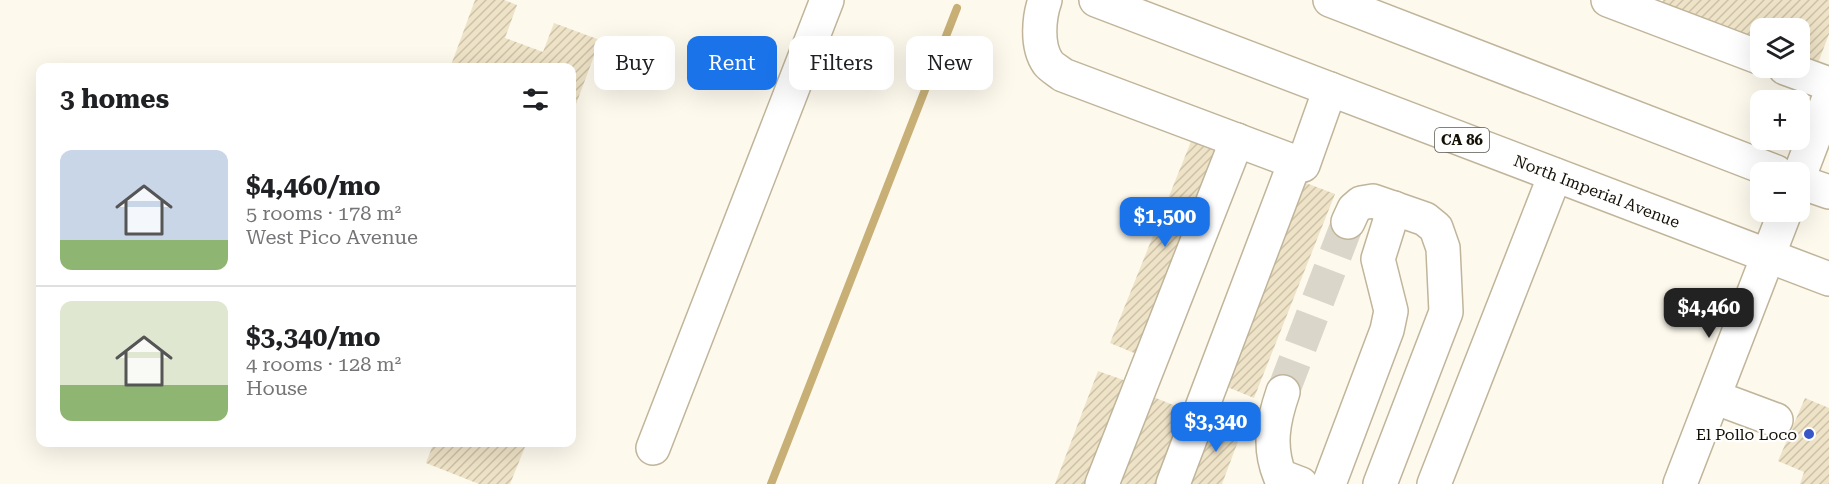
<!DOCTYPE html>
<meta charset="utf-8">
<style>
body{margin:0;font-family:"Roboto Serif",serif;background:#f6f6f6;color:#202124;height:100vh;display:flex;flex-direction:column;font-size:22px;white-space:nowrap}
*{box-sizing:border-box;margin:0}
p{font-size:20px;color:#757577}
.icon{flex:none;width:33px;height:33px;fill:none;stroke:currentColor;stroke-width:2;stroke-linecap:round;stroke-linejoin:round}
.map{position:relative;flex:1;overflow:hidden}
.panel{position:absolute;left:36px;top:63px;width:540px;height:384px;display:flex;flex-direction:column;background:#fff;border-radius:12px;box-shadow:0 6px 24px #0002}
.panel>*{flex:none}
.banner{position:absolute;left:594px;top:36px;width:570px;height:54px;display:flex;gap:12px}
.tools{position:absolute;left:1750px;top:18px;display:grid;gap:12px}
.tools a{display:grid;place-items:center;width:60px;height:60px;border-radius:12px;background:#fff;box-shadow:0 6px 24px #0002;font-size:30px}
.price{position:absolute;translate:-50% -51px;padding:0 14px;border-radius:12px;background:#1a73e8;color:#fff;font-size:20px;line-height:39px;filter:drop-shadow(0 2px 3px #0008)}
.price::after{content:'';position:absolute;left:50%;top:36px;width:18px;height:14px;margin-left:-9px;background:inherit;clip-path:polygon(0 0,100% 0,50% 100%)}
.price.selected{background:#222;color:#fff}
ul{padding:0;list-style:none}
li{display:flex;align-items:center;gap:18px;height:150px;padding:0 24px}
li+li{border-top:2px solid #e0e0e0}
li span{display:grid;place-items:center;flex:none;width:168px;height:120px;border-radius:12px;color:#555}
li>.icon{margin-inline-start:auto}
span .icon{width:72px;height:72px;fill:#fffc;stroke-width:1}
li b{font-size:26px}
h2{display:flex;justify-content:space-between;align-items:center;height:72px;padding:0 24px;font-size:26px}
.pill{padding:0 21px;border-radius:12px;background:#fff;box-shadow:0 6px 24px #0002;font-size:21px;line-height:54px}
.pill.selected{background:#1a73e8;color:#fff}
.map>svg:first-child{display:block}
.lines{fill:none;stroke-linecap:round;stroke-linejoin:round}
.stream{stroke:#c7af76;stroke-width:8}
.building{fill:url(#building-hatch)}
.minor-tunnel{stroke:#dad6ca;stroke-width:33;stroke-dasharray:33 16;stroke-linecap:butt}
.minor-casing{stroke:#c0b59a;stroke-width:36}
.highway-casing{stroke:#c0b59a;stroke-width:36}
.minor{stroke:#fff;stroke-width:33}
.highway{stroke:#fff;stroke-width:33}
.poi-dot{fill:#3756c7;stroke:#fff;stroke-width:2}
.labels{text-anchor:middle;stroke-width:4.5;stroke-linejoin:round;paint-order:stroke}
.shield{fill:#fff;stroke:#5a5851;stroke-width:1.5}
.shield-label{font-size:15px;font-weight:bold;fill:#141006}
.street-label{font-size:16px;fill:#141006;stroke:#fff}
.poi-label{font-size:16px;fill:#141006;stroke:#fff;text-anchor:end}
</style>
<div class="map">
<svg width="1829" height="484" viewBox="0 0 1829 484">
<defs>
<pattern id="building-hatch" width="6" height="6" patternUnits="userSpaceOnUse" patternTransform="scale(1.5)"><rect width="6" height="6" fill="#efe3c7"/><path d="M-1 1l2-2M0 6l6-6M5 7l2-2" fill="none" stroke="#ccc2a9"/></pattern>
</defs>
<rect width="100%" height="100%" fill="#fdf9ed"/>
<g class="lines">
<polyline class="stream" points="771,484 957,8"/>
</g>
<g class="building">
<polygon points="475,0 504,0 517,5 505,38 543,52 554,23 600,40 572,115 572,68 450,68"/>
<polygon points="1663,0 1829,0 1829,34 1815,71 1800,65 1800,28 1761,28 1761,50 1659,11"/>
<polygon points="1192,139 1220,151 1139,355 1110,343"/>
<polygon points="1306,183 1335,194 1254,398 1225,386"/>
<polygon points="1098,371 1129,382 1090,484 1055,484"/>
<polygon points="1151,396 1188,411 1159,484 1117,484"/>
<polygon points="1805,398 1829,408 1829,484 1800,484 1804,472 1778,461"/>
<polygon points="1213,417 1243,428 1222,484 1188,484"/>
<polygon points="434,442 527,442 510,484 479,484 426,463"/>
</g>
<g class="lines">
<polyline class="minor-tunnel" points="1283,392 1348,222"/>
<g class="minor-casing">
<g id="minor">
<path d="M1045,0c-6,17 -9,46 3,63 3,4 10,8 15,12l240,90 27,-76"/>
<polyline points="1608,0 1761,58"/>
<polyline points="1785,68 1829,84"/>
<polyline points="1800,174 1829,98"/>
<polyline points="1348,222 1354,209 1361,203 1373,201 1425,219 1436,228 1443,248 1446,312 1380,484"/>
<path d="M1283,392c-10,29 -15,55 -3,84l21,8"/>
<polyline points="1714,397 1776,420"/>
<polyline points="653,448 827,0"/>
<polyline points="1102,484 1237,140"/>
<polyline points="1173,484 1295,162"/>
<polyline points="1329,484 1387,330 1391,311 1378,259 1394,208"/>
<polyline points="1434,484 1555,175"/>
<polyline points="1680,484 1785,212"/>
</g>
</g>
<g class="highway-casing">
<g id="highway">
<polyline points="1096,0 1829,279"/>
<polyline points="1330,0 1776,172"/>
<polyline points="1800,182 1829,192"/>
</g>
</g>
<use href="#minor" class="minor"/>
<use href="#highway" class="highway"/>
</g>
<circle class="poi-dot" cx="1809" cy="434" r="6"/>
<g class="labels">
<rect class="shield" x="1435" y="128" width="54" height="24" rx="4.5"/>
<g class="shield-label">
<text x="1462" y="145">CA 86</text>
</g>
<g class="street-label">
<text transform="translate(1597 191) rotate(21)" y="6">North Imperial Avenue</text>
</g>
<g class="poi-label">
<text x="1797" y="440">El Pollo Loco</text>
</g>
</g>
</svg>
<div class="tools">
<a><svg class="icon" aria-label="layers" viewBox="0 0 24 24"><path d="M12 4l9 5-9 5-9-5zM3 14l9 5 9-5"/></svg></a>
<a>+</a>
<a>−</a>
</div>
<b class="price" style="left:1165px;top:248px">$1,500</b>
<b class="price selected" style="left:1709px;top:339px">$4,460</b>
<b class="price" style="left:1216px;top:453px">$3,340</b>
<div class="banner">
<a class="pill">Buy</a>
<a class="pill selected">Rent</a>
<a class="pill">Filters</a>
<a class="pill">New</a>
</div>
<section class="panel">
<h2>3 homes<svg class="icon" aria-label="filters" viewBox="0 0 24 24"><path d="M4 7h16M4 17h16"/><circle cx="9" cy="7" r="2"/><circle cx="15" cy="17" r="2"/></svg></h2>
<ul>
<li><span style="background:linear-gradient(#c9d6e8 75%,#8fb573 0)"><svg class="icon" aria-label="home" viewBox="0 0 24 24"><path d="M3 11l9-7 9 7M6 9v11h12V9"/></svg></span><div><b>$4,460/mo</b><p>5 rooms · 178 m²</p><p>West Pico Avenue</p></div></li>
<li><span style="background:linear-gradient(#dfe7d0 70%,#8fb573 0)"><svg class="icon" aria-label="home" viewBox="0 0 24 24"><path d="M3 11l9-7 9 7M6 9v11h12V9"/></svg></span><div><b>$3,340/mo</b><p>4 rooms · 128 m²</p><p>House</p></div></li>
</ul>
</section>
</div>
